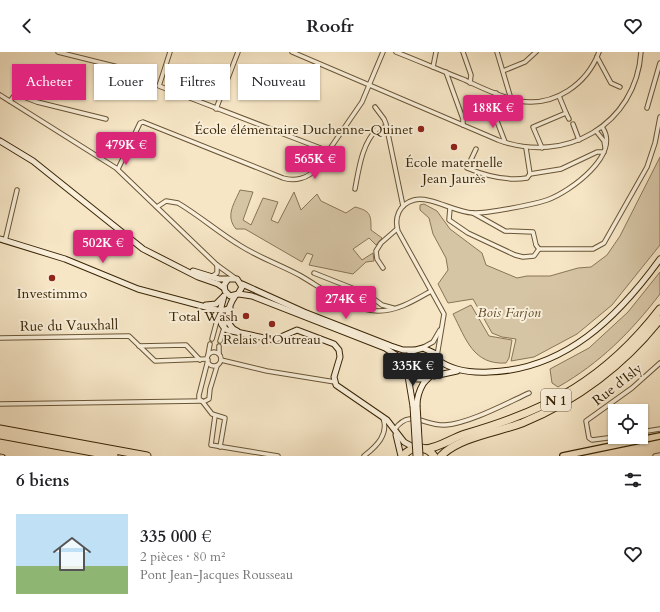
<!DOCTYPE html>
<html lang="fr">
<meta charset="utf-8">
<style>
body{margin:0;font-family:Cardo,serif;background:#f2f2f2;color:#202124;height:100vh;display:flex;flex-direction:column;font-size:15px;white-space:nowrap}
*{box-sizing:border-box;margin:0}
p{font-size:13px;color:#757577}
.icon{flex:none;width:22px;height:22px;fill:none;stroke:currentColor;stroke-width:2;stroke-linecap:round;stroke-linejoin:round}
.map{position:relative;height:404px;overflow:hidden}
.side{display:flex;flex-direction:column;background:#fff;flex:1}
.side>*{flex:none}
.hud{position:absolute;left:12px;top:12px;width:400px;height:36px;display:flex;gap:8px}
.controls{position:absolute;left:608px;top:352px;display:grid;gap:8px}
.controls a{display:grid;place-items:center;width:40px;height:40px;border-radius:0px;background:#fff;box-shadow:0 1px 3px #0004;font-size:20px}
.price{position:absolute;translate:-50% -34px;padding:0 9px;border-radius:4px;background:#db2777;color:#fff;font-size:13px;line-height:26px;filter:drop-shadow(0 1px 2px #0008)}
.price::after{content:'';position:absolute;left:50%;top:24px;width:12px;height:9px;margin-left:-6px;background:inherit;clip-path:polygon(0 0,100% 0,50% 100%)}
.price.on{background:#222;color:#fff}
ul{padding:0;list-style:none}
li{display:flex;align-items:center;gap:12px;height:100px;padding:0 16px}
li span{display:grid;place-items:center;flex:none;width:112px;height:80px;border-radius:0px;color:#555}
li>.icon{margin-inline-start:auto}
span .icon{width:48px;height:48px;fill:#fffc;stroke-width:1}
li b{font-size:17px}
h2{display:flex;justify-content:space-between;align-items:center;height:48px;padding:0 16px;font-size:17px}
.tag{padding:0 14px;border-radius:0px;background:#fff;box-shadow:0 1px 3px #0004;font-size:14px;line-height:36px}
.tag.on{background:#db2777;color:#fff}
header{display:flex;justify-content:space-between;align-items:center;height:52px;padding:0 16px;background:#fff;font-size:18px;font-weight:700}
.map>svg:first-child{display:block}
.green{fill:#d6c5a5;stroke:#887555}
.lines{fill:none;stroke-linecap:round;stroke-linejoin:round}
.street-casing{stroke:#695535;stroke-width:5.5}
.secondary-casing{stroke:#3a2505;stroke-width:7}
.primary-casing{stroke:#3a2505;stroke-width:8}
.highway-casing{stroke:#3a2505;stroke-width:9}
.street{stroke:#f9efda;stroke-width:3.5}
.secondary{stroke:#f9efda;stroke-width:5}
.primary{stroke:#f6e6c6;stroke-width:5.5}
.highway{stroke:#f6e6c6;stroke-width:7}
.rail-casing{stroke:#3a2505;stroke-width:3}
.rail{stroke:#f9efda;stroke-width:1.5;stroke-dasharray:4.5;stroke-linecap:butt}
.secondary-bridge-casing{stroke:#3a2505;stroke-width:7;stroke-linecap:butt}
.secondary-bridge{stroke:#f9efda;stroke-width:5}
.poi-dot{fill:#8f2418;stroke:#f9efda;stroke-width:1.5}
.labels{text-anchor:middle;stroke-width:4;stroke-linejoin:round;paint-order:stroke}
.shield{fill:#f9efda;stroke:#736245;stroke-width:1}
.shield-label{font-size:13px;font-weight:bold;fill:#3a2505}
.poi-label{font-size:14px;fill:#3a2505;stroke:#f9efda}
.park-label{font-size:14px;font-style:italic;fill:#614d2d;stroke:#f9efda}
.street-label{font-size:14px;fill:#3a2505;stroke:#f9efda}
</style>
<header><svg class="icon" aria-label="back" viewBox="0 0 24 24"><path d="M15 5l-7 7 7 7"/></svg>Roofr<svg class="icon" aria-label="heart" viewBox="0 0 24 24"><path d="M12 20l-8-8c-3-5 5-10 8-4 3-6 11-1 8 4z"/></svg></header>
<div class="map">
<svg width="660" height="404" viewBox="0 0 660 404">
<rect width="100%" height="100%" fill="#f6e6c6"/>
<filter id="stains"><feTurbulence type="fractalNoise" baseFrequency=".005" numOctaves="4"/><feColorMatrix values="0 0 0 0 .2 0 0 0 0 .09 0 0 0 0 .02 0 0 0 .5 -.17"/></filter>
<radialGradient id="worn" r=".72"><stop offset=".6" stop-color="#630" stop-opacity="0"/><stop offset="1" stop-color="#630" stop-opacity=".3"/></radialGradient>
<g class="green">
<polygon points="660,105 660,193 612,253 577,282 534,305 511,309 516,287 502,285 492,281 473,247 448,251 438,232 448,218 446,206 433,182 429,166 420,158 420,153 424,152 437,159 450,177 482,201 486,213 517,226 527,224 550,224 578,216 591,215 607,203 620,184"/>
<path d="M240,138l13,2 -10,28 8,5 12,-27 15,4 -7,18 7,3 16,-31 7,18 16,-16 4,7 25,12 9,-6c16,4 16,8 16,23l11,8 -6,7 -7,-7 -16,11 9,11 11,-7 1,8 -8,1 -13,12 -44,-9 4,-10 -6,-2 -5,9 -57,-33h-9c-11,-13 -2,-25 4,-39z"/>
<path d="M660,220v22c-29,38 -60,69 -102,93l-6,-4 -2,-14 39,-21 39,-36z"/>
<path d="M471,253l18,31 23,4 -3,18 -3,5c-33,2 -40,-24 -53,-49z"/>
<circle cx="422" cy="312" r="13"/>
</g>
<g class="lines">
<g class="street-casing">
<g id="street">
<polyline points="58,0 122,16"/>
<polyline points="170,0 159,34 328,99"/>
<path d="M292,0l206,88c67,25 138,-15 143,-88"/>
<path d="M396,0c23,9 46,19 69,28 17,8 35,17 54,21 36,6 68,-17 80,-49"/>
<polyline points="463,0 471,23 470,31"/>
<polyline points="497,0 511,47"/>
<polyline points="597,5 611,31 620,35"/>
<polyline points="433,15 436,0"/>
<polyline points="503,19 525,10 536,0"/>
<polyline points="446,20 463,67 463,73"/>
<polyline points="496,41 492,56 505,90"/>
<polyline points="0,43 116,116 217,213 235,226"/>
<polyline points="559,44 566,61"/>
<polyline points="10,49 14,44 19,43 37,50 106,67"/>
<polyline points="375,55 384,67 386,72 403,154"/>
<polyline points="647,56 660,11"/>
<polyline points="216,57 238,0"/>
<polyline points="573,72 579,88"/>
<polyline points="596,79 604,89 605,95"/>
<polyline points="542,96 533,75 566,61 569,67"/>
<path d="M476,97l-9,19c19,8 40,13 60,10l3,-4 -4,-26"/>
<path d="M118,117l22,-46 3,-1 140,56c12,4 25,0 33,-9l46,-67 21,-50"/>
<polyline points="530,122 561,117 597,100 604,100"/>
<path d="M355,137c4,-21 7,-46 23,-61l9,-1"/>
<path d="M157,155l9,-6 12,2c22,13 41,30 63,43 19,12 40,19 60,30 24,14 48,34 77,35 20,0 37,-11 53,-20"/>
<polyline points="450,156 449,168 468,181 515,203 523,205 534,204 539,197"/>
<polyline points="473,161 505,179 533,180 536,193 539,197"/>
<polyline points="5,189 17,138"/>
<polyline points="539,197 593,197 604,191 647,115 655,91 660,65"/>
<polyline points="383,216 377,207 376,199 381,191 397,177"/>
<polyline points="314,221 367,242 382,253 393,256"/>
<polyline points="211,225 217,221 217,213"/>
<polyline points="0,286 129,284 155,309 207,307"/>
<polyline points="212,287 219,261"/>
<polyline points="220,289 227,266"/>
<polyline points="139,294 186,293 200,308"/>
<polyline points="422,296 433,290 440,278"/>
<circle cx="214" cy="307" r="7"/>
<polyline points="219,302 219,294"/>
<polyline points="208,303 210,292"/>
<path d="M437,304l7,-42 -46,-83c-4,-13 1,-27 16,-31 17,-4 40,12 59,13 16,0 59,-8 74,-13 23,-8 75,-46 55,-73"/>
<polyline points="208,308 199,343 199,347 203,350 209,347 210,337 217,314"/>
<polyline points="221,308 267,319 335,330"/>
<polyline points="202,349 212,362 225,366 220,395"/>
<polyline points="0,352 201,349"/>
<polyline points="215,364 211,393 278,404"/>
<path d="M395,377c15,-21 29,-3 50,-4 23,-1 62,-22 84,-32"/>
<polyline points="641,380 660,377"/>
<polyline points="615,385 592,388 589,386 586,369 632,336 660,311"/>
<path d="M364,404c13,-10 25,-22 19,-38"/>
<polyline points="655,404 660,403"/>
</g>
</g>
<g class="secondary-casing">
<g id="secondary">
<polyline points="0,89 33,109 143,197 198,225 218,232 224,236"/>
<polyline points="0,187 65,207 138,237 217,258 225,258 230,256"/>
<polyline points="193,219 219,227 237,227 242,235 238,242 230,244 225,239 224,233 228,227"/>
<polyline points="242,232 304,260 391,294 403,298 414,298"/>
<polyline points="239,242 252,244 385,296 396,303 406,312"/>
<path d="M224,244c-3,12 -9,26 3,34l47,10 23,-10 37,14 5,6 1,7 -6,20 2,8 51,35 17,22 11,6"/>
<path d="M235,244c-7,10 -12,29 2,35"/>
<polyline points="206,253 216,252 223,245"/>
<path d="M438,308c15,11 32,13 51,12 76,-2 129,-55 171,-113"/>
<polyline points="409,321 417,327 427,327"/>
<polyline points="434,324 457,319"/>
<path d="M413,354l-7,-42 1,-7 5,-6 11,-3 11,5c12,18 -4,20 -11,31 -4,7 -6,14 -6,21"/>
<polyline points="396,383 401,404"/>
</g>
</g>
<g class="primary-casing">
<polyline id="primary" points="563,404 660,384"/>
</g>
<g class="highway-casing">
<g id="highway">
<polyline points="0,377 147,404"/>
<polyline points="0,383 114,404"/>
<path d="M425,397c14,-1 27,-11 40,-15 84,-24 141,-55 195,-125"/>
<path d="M403,404c9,-11 23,-11 31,0"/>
<path d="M441,404c18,-19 57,-24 81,-33 54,-22 103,-59 138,-104"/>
</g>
</g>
<use href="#street" class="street"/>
<use href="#secondary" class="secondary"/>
<use href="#primary" class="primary"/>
<use href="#highway" class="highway"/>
<g class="rail-casing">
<polyline id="rail" points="0,403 4,404"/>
</g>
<use href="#rail" class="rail"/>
<g class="secondary-bridge-casing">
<g id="secondary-bridge">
<polyline points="417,353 420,404"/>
<polyline points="413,354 416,404"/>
</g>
</g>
<use href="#secondary-bridge" class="secondary-bridge"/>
</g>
<g class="poi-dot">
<circle cx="421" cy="77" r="4"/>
<circle cx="454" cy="95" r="4"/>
<circle cx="52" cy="226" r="4"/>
<circle cx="246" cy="264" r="4"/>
<circle cx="272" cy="272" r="4"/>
</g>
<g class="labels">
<rect class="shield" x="541" y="337" width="30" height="22" rx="3"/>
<g class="shield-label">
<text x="556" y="353">N 1</text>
</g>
<g class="poi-label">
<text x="413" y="82" text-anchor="end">École élémentaire Duchenne-Quinet</text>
<text x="454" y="115">École maternelle<tspan x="454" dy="16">Jean Jaurès</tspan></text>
<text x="52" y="246">Investimmo</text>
<text x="238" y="269" text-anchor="end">Total Wash</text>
<text x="272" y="292">Relais d'Outreau</text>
</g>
<g class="park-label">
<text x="509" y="265">Bois Farjon</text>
</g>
<g class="street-label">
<text transform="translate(69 273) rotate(-1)" y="5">Rue du Vauxhall</text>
<text transform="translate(617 332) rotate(-38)" y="5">Rue d'Isly</text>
</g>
</g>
<rect width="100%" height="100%" filter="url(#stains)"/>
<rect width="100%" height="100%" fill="url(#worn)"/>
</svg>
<div class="controls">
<a><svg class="icon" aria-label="locate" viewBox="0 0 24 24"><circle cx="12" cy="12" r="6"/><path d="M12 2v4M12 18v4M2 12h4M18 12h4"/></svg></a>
</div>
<b class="price" style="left:493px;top:77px">188K €</b>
<b class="price" style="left:126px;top:114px">479K €</b>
<b class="price" style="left:315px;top:128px">565K €</b>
<b class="price" style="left:103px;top:212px">502K €</b>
<b class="price" style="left:346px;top:268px">274K €</b>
<b class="price on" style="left:413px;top:335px">335K €</b>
<div class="hud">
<a class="tag on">Acheter</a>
<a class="tag">Louer</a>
<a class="tag">Filtres</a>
<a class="tag">Nouveau</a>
</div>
</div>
<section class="side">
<h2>6 biens<svg class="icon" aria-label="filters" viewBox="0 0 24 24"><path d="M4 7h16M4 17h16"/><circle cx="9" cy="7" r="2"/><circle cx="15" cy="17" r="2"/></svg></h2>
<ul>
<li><span style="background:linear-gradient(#bfe0f5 65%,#8fb573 0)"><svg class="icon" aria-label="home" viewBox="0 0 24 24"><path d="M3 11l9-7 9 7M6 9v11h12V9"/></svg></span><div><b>335 000 €</b><p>2 pièces · 80 m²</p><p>Pont Jean-Jacques Rousseau</p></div><svg class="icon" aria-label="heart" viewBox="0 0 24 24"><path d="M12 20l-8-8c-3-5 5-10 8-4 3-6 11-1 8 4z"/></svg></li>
</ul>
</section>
